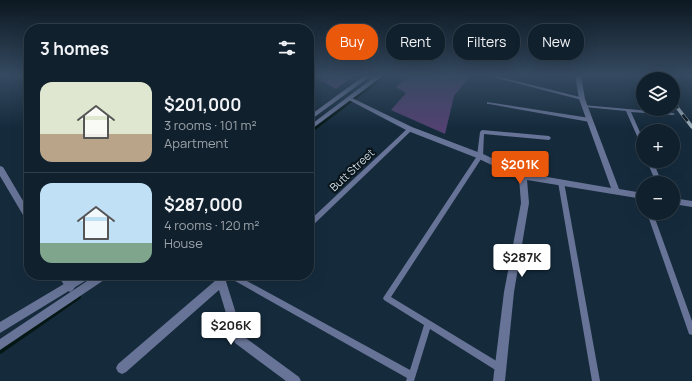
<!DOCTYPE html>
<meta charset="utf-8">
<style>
body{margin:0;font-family:Manrope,sans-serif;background:#1e2d39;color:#f1f3f6;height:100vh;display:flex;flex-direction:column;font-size:15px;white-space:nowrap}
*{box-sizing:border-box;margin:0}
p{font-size:13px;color:#9ca3aa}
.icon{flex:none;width:22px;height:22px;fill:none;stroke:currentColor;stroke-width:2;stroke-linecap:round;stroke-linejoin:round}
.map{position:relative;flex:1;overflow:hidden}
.drawer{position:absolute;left:24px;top:24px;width:290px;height:256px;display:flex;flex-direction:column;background:#10202d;border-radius:16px;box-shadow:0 4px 16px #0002,0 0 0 1px #303e49}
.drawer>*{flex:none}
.hud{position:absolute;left:326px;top:24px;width:306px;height:36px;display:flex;gap:8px}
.buttons{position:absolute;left:636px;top:72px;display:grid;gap:8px}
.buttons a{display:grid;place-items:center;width:44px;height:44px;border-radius:50%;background:#10202d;box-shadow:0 4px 16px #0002,0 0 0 1px #303e49;font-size:20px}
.price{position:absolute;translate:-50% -34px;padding:0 9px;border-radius:4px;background:#fff;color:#222;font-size:13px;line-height:26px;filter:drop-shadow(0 1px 2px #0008)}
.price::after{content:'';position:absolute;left:50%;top:24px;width:12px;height:9px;margin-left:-6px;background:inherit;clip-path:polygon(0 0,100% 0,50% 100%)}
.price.active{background:#ea580c;color:#fff}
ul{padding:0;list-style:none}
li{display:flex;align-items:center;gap:12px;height:100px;padding:0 16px}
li+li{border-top:1px solid #303e49}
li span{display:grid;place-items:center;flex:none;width:112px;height:80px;border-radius:12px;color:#555}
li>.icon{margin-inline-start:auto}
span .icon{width:48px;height:48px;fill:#fffc;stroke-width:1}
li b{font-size:17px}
h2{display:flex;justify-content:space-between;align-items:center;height:48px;padding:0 16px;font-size:17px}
.pill{padding:0 14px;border-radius:16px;background:#10202d;box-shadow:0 4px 16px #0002,0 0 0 1px #303e49;font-size:14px;line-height:36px}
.pill.active{background:#ea580c;color:#fff}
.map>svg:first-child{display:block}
.green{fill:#524171}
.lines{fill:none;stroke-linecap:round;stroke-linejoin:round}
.stream-far1{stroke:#051715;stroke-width:2.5}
.stream{stroke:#051715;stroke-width:4}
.service{fill:#687497;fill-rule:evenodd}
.minor{fill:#687497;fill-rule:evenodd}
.tertiary{fill:#687497;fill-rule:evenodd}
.rail-casing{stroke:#9aabb7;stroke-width:3.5}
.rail{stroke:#09131a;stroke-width:2.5;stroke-dasharray:8;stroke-linecap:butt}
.labels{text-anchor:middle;stroke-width:4;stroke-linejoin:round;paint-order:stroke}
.street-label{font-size:11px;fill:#cedce7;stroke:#09131a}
</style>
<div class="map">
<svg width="692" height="381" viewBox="0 0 692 381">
<rect width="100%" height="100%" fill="#152b3c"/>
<g class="green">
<polygon points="311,75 355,75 336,89"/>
<polygon points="411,75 471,75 454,96 445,134 391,110 406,93 396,87"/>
</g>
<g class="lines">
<polyline class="stream-far1" points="309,133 386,75"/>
<polyline class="stream" points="0,352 79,297"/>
<g class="service">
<polygon points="485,75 492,75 584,98 584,99 582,100"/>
<polygon points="487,102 590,118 592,120 590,122 489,104 487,104"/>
<polygon points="583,105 673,113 675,114 673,115 631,112 643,139 643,147 641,145 626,111 585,107 583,106"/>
<polygon points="410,127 412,128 412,130 311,227 309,227 309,221 408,128"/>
<polygon points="482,130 549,136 551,138 549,140 484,134 483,156 391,297 503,365 504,368 503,371 500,372 497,371 430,329 414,381 406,381 407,378 228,277 227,275 236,275 410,370 424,325 384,300 383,298 477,156 480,132"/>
<polygon points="647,161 653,161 662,183 656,183"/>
<polygon points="561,180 564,182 600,381 592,381 558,182"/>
<polygon points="647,213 653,213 692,321 692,335 689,334 688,331"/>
</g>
<g class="minor">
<polygon points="575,75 581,75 585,99 619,189 643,193 643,199 527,180 529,203 514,292 505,381 493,381 504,292 521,203 519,178 477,158 408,131 347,99 348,98 352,98 412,127 483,154 524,173 611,188 579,99"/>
<polygon points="0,166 3,167 29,211 29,221 26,220 0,176"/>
<polygon points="673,198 692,201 692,207 673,204"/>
<polygon points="58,275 68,275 75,287 73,290 70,292 67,290"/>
<polygon points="214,275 224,275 243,336 299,377 301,381 286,381 235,343 219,290 126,372 122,374 118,372 116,368 118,364 216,280"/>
</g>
<g class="tertiary">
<polygon points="365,75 372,75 309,121 309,116"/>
<polygon points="377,75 384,75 309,131 309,126"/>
<polygon points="79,275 92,275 90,278 0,333 0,322"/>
<polygon points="96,275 109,275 107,278 0,350 0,339"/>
</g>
<g class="rail-casing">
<g id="rail">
<polyline points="652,75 655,79"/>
<polyline points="673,102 692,127"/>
</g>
</g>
<use href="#rail" class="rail"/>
</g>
<linearGradient id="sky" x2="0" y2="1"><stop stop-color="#0c1821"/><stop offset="0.59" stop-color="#354a61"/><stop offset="1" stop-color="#354a61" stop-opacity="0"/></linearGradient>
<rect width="692" height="128" fill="url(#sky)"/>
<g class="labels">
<g class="street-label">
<text transform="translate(352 170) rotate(-43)" y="4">Butt Street</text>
</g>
</g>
</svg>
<div class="buttons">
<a><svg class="icon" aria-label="layers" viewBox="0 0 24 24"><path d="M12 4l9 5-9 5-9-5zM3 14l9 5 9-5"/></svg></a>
<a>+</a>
<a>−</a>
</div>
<b class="price active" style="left:520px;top:185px">$201K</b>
<b class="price" style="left:522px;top:278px">$287K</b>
<b class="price" style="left:231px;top:346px">$206K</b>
<div class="hud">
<a class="pill active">Buy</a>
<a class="pill">Rent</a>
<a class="pill">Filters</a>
<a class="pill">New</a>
</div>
<section class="drawer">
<h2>3 homes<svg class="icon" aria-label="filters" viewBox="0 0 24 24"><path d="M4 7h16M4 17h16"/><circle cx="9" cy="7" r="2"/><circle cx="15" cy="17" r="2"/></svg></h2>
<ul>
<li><span style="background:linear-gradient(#dfe7d0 65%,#b9a48a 0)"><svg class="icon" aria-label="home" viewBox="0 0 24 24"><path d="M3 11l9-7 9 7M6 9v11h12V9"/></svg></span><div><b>$201,000</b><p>3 rooms · 101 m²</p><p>Apartment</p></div></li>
<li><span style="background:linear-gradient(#bfe0f5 75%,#7fa58c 0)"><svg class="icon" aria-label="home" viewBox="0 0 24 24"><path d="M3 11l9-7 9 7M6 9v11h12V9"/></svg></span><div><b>$287,000</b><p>4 rooms · 120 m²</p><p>House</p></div></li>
</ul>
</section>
</div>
